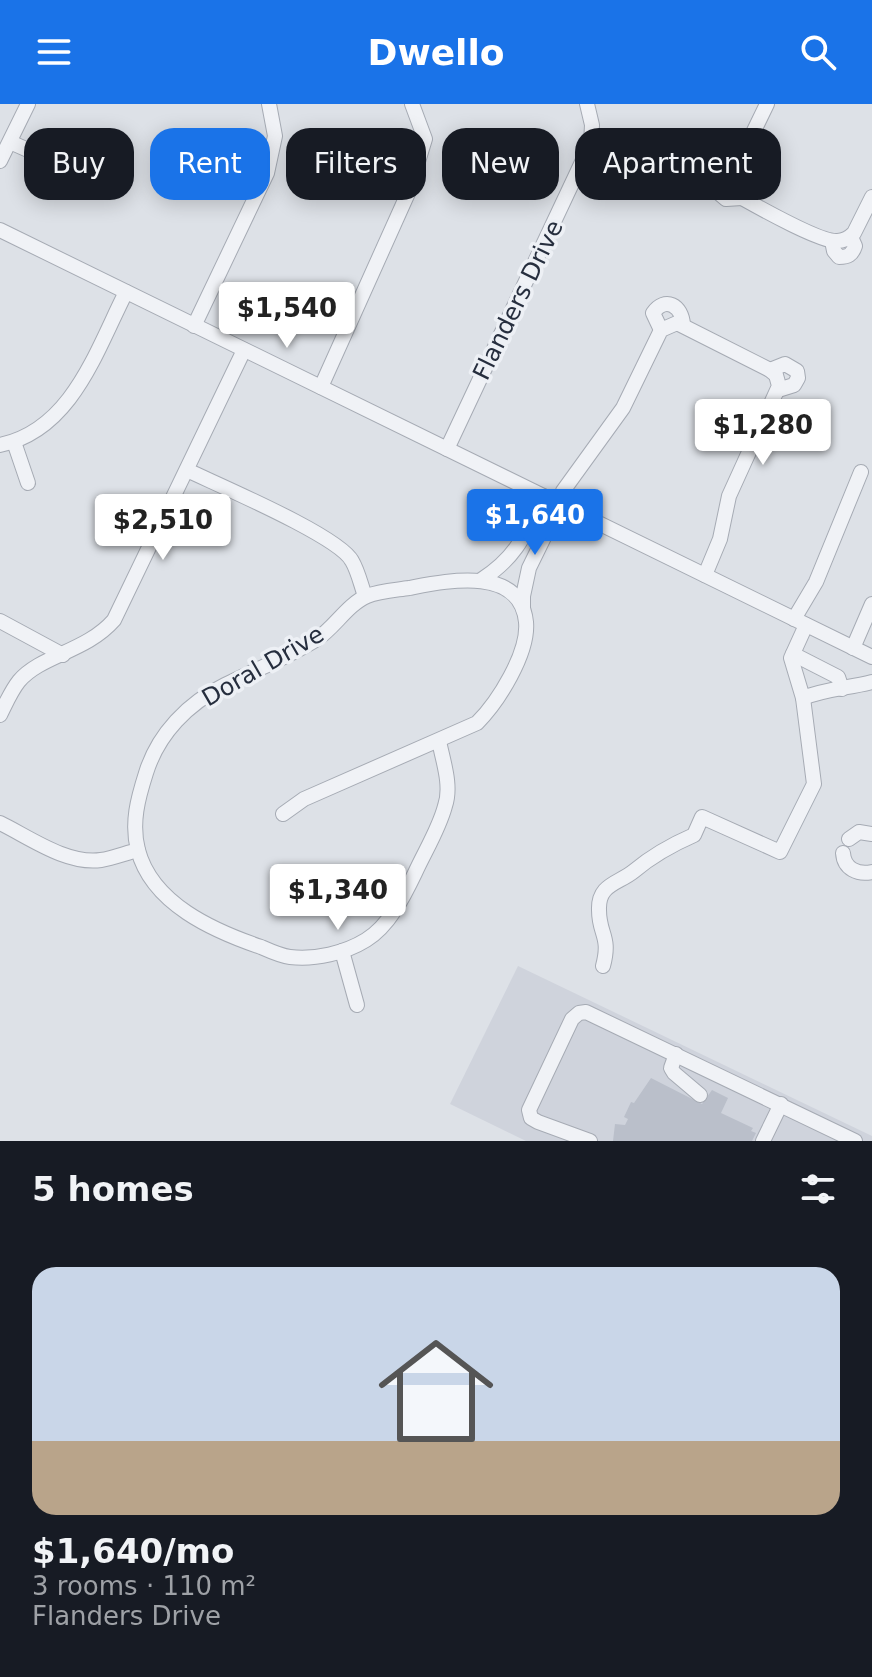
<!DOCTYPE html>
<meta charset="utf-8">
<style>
body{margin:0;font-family:"DejaVu Sans",sans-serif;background:#242831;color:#f1f3f6;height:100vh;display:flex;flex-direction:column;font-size:30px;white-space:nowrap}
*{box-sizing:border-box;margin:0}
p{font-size:26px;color:#9ea1a6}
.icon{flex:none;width:44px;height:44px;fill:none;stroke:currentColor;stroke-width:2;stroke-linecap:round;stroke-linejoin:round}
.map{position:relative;height:1037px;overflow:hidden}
.sheet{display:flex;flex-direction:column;background:#171b24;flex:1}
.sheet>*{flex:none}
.hud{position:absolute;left:24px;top:24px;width:824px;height:72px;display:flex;gap:16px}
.price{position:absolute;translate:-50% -68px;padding:0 18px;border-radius:8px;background:#fff;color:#222;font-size:26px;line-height:52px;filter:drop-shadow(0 2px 4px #0008)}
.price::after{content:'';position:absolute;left:50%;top:48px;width:24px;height:18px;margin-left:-12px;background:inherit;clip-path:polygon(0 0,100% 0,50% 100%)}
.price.selected{background:#1a73e8;color:#fff}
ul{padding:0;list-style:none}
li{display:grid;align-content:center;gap:16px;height:424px;padding:0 32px}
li+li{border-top:2px solid #363941}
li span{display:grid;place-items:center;height:248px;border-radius:24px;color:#555}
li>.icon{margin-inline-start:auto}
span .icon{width:144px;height:144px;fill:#fffc;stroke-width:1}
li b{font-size:34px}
h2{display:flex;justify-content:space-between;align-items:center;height:96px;padding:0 32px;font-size:34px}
.pill{padding:0 28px;border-radius:24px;background:#171b24;box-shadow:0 4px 20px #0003;font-size:28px;line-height:72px}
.pill.selected{background:#1a73e8;color:#fff}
header{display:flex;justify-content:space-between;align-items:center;height:104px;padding:0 32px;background:#1a73e8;color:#fff;font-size:36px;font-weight:800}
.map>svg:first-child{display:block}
.built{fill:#cfd3dc}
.building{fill:#babfca}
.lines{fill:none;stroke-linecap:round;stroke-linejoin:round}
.minor-casing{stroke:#a6abb4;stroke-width:16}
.minor{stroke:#f0f2f6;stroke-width:14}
.labels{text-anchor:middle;stroke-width:7;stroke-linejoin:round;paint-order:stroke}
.street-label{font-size:24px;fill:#262e3e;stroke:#edf0f5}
</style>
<header><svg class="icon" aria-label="menu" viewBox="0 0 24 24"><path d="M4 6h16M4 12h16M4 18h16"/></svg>Dwello<svg class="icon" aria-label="search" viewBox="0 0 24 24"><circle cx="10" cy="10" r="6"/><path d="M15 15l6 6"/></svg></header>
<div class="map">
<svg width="872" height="1037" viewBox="0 0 872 1037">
<rect width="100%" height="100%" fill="#dde1e7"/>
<polygon class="built" points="518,862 872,1032 872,1037 526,1037 450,1000"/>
<polygon class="building" points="651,974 702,1000 712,986 728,994 721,1009 753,1024 751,1027 756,1029 752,1037 613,1037 615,1020 625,1021 628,1015 624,1013 631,998 634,999"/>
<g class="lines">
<g class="minor-casing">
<g id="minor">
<path d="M767,0l-33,68 2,19 6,7c18,10 78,44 95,43 7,0 12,-3 17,-8l18,-36"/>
<polyline points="10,38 73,66 113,61"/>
<polyline points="0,57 28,0"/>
<polyline points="733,73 720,78 720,90 726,95 742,94"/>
<polyline points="0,126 872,553"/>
<path d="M832,137l2,10 5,6c9,0 13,-2 16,-11l-4,-9"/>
<polyline points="194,222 267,69 275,32 269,0"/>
<path d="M661,226l-8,-17c12,-17 29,-8 30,12"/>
<polyline points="770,266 785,260 797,267 798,274 794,281 778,286"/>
<polyline points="321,283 409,87 425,35 412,0"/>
<polyline points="14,338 28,379"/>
<path d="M0,341c72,-15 96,-94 126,-153"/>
<polyline points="447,345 591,39 592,21 587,0"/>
<path d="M187,366c31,15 152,66 165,91 6,10 9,24 13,35"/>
<path d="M481,476c37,-24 44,-46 62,-84"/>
<polyline points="523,504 523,492 529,464 554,413 563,387 623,304 661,226 677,219 770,266 776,271 779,282 729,392 720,435 705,471"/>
<polyline points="794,515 816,478 861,368"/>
<polyline points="0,517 63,551"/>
<path d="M806,521l-15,33 12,40c22,-9 46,-10 69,-16"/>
<polyline points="853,544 872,500"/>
<polyline points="793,550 838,573 842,585"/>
<path d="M0,611c6,-12 11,-24 19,-34 22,-26 67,-29 95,-61l130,-270"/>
<path d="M283,710l21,-15 173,-76c21,-21 52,-70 49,-101 -6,-57 -80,-41 -117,-34 -13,2 -30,3 -42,8 -19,8 -33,32 -50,43 -29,18 -62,31 -92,46 -37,18 -67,49 -79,88 -8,25 -15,50 -8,77 14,54 76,81 123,97 9,4 20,9 29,10 25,3 55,-4 76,-17 23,-14 38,-44 49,-67 10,-22 24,-44 30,-67 7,-20 -2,-45 -6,-65"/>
<path d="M0,719c29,14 67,42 101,37 12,-2 25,-7 37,-10"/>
<polyline points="849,735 859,728 872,730"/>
<path d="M843,749c1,16 15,22 29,19"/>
<polyline points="342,847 357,901"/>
<path d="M603,862c8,-30 -4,-31 -4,-56 -1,-26 19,-26 35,-39 19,-16 37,-26 60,-36l8,-18 78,35 34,-68 -11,-86"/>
<polyline points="676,950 671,964 674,969 700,991"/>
<polyline points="590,1037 538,1018 531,1014 529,1006 572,915 579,909 586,908 855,1037"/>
<polyline points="763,1037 781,1000"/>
</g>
</g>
<use href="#minor" class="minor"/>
</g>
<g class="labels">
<g class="street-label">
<text transform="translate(518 196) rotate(-64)" y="8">Flanders Drive</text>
<text transform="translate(263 562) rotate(-30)" y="8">Doral Drive</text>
</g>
</g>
</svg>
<b class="price" style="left:287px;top:246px">$1,540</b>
<b class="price" style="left:763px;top:363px">$1,280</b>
<b class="price selected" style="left:535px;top:453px">$1,640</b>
<b class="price" style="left:163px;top:458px">$2,510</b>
<b class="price" style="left:338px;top:828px">$1,340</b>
<div class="hud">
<a class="pill">Buy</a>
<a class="pill selected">Rent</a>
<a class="pill">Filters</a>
<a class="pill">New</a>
<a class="pill">Apartment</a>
</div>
</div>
<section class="sheet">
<h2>5 homes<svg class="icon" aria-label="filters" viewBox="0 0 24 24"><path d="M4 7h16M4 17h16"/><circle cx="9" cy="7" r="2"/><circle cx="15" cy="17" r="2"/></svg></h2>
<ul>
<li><span style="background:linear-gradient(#c9d6e8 70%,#b9a48a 0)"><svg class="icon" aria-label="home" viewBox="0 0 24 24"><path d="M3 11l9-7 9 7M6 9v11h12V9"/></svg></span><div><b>$1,640/mo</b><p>3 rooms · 110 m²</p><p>Flanders Drive</p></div></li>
</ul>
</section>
